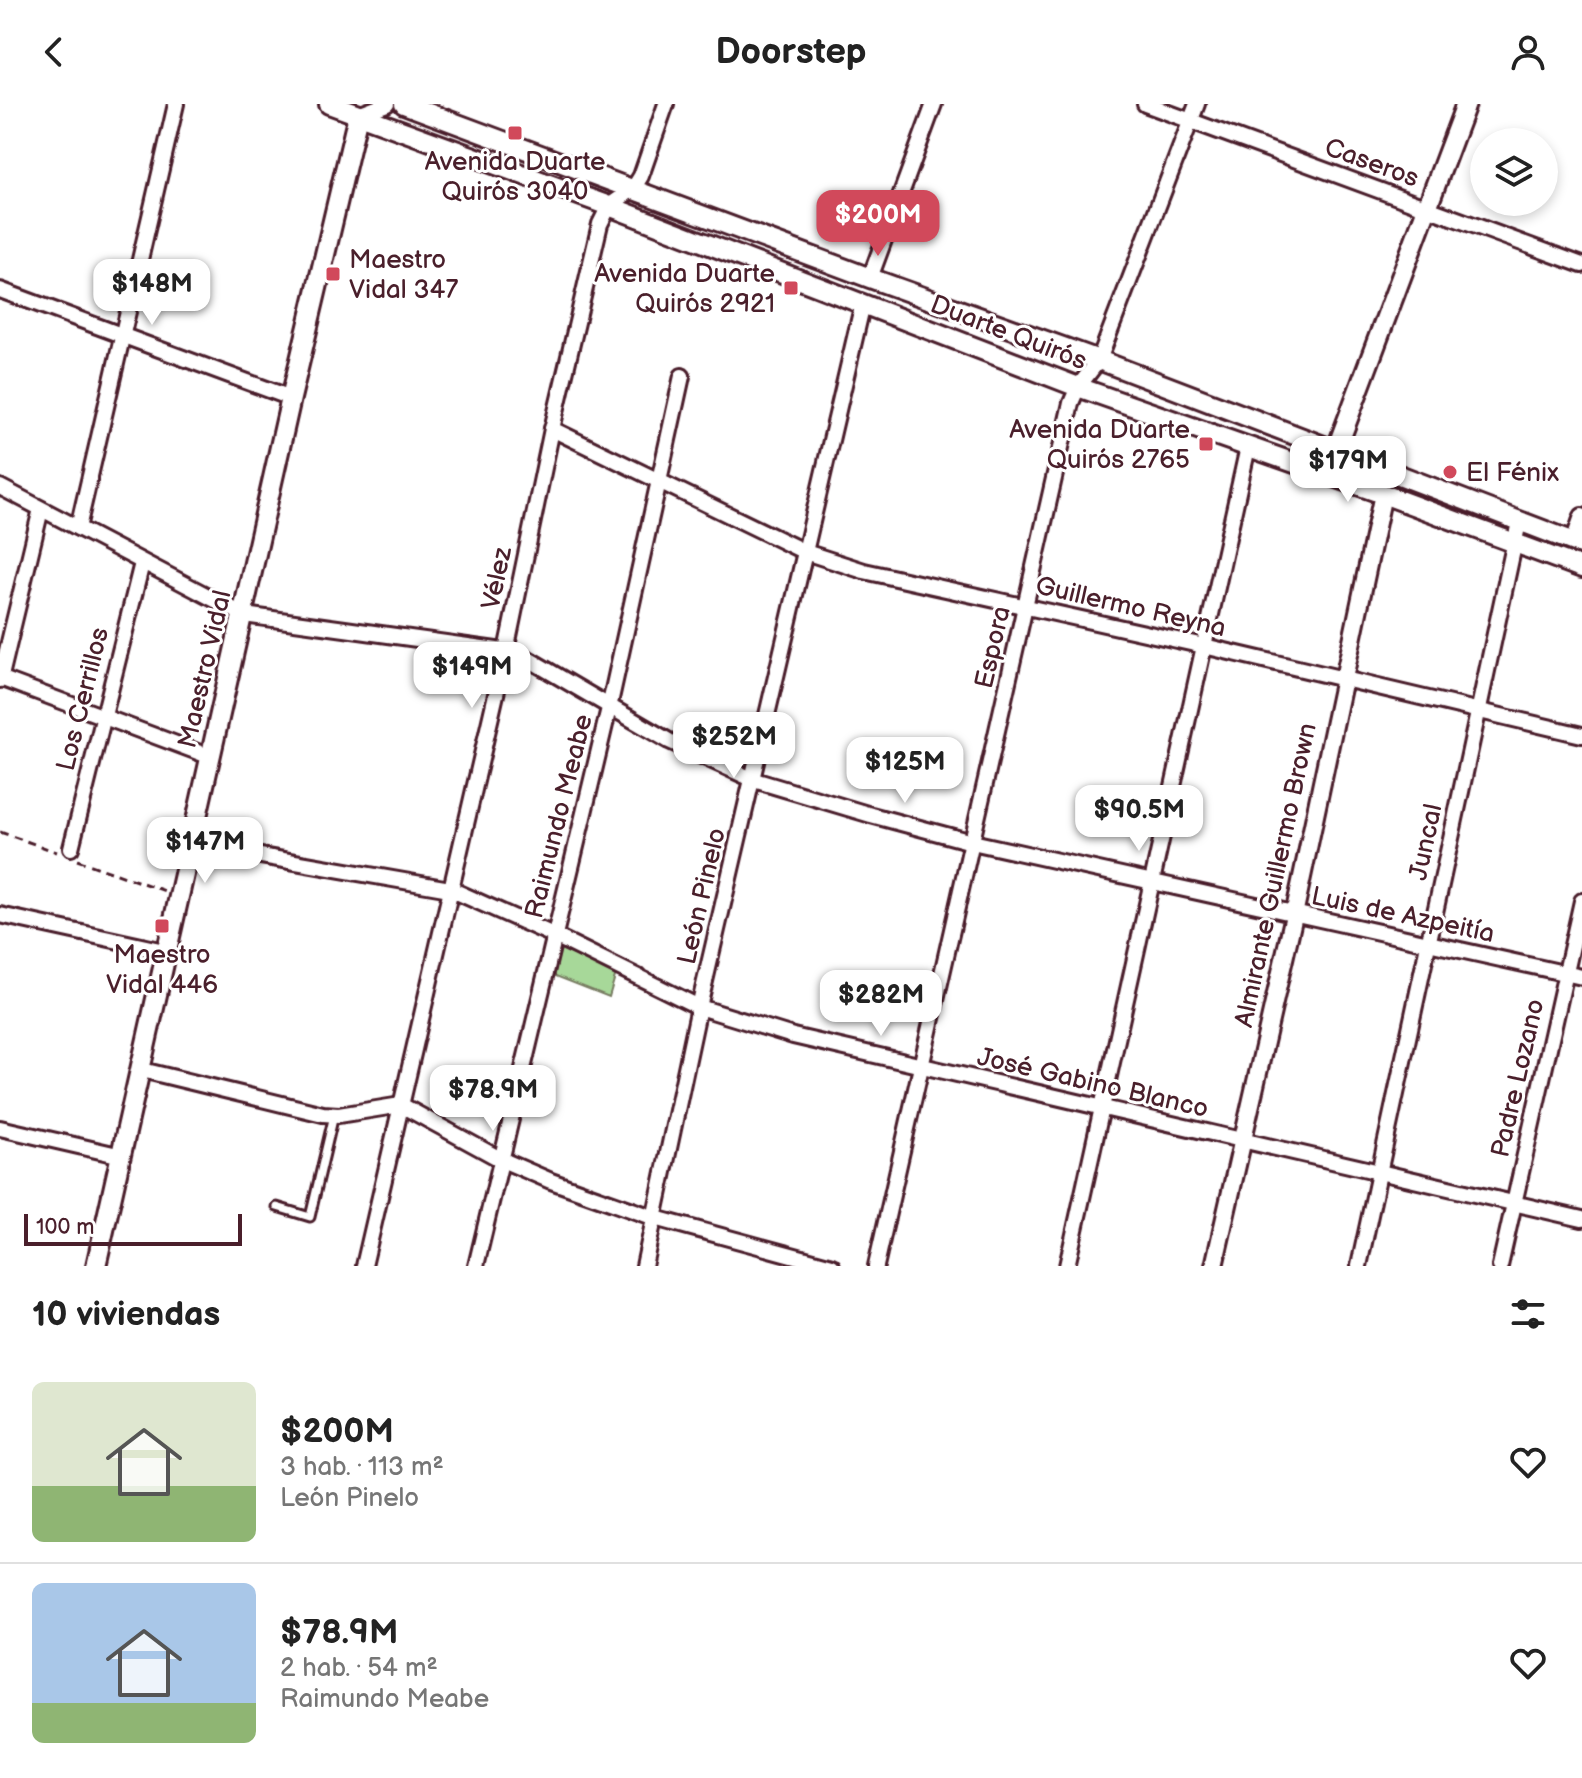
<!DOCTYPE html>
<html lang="es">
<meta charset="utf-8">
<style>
body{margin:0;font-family:"Balsamiq Sans",sans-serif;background:#f6f6f6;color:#222;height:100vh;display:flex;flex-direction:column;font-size:30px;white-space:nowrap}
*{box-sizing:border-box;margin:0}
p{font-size:26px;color:#767676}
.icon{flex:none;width:44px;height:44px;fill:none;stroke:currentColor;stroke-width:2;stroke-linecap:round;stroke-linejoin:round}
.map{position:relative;height:1162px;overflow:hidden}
.sheet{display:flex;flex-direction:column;background:#fff;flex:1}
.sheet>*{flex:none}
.controls{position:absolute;left:1470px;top:24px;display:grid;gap:16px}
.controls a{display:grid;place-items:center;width:88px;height:88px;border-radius:50%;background:#fff;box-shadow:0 4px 12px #0003;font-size:40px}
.scale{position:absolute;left:24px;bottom:20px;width:218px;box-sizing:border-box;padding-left:8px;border:4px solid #4a1f2b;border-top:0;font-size:22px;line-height:28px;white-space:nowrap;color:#4a1f2b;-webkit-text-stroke:6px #fff;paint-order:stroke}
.price{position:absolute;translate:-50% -68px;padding:0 18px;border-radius:16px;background:#fff;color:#222;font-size:26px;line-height:52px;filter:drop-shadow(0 2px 4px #0008)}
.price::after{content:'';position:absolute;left:50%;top:48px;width:24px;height:18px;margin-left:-12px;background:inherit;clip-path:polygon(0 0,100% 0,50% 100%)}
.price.selected{background:#d1495b;color:#fff}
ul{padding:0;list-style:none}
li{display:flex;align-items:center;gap:24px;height:200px;padding:0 32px}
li+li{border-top:2px solid #e0e0e0}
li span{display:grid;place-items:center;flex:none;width:224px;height:160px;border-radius:12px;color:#555}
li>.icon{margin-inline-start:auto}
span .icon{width:96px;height:96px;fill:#fffc;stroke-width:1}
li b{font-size:34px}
h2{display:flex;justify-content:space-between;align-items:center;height:96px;padding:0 32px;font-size:34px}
header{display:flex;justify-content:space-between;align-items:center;height:104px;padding:0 32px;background:#fff;font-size:36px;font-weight:800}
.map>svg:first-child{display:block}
.green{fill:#a7d899;stroke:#787c62;stroke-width:2}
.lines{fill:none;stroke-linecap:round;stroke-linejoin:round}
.service-casing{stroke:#4a1f2b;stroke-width:13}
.minor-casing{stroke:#4a1f2b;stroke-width:20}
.tertiary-casing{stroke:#4a1f2b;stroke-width:22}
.secondary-casing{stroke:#4a1f2b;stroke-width:24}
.path{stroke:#4a1f2b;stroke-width:3;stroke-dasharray:8 6;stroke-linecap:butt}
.service{stroke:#fff;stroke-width:7}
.minor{stroke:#fff;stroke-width:14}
.tertiary{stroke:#fff;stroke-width:16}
.secondary{stroke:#fff;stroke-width:18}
.poi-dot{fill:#d1495b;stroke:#fff;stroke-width:3}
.labels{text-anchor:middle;stroke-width:6;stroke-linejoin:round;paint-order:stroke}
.poi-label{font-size:26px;fill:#4a1f2b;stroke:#fff}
.street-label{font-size:26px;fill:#4a1f2b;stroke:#fff}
</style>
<header><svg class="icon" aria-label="back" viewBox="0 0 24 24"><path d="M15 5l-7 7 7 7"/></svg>Doorstep<svg class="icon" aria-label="person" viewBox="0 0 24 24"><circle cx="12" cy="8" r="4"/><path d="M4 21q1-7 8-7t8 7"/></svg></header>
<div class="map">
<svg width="1582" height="1162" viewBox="0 0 1582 1162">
<rect width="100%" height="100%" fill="#fff"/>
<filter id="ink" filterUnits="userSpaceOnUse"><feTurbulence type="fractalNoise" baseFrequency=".0125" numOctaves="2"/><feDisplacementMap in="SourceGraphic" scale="16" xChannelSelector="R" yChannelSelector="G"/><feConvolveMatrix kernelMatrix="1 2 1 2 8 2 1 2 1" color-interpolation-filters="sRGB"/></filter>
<g filter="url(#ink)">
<polygon class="green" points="560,845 616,869 609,893 553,871"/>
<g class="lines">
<g class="service-casing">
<polyline id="service" points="277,1103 310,1113 334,1011"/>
</g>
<g class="minor-casing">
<g id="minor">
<polyline points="1145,0 1582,161"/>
<polyline points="358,11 387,0"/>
<polyline points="870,174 934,0"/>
<polyline points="0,186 291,294"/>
<polyline points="552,325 805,448 864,467 1204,542 1582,631"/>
<polyline points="0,383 244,511 518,549 669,637 754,676 871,711 972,738 1582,873"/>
<polyline points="78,424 176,0"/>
<polyline points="1573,438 1582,412"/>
<polyline points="0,574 211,653"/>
<polyline points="0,576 41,405"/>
<polyline points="192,740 450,785 553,831 699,903 793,932 1582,1115"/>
<polyline points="71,744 142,459"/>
<polyline points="0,811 169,848"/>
<polyline points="142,966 323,1010 339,1011 401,1001 500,1055 551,1077 655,1114 832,1162"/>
<polyline points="0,1024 122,1052"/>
<polyline points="364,1162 506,547 552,325 600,120 609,102 633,85 641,72 666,0"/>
<polyline points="476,1162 609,604 682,272"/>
<polyline points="644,1162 699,903 863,199"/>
<polyline points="876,1162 1071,299 1078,283 1099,256 1197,0"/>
<polyline points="1067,1162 1248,343"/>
<polyline points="1359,1162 1519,418"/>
<polyline points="1500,1162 1582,797"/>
</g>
</g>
<g class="tertiary-casing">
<polyline id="tertiary" points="1214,1162 1294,811 1383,390"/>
</g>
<g class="secondary-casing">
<g id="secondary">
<polyline points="329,0 609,102 1078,283 1383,390 1582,464"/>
<polyline points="404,0 870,174 1099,256 1582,441"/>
<polyline points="1332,357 1466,0"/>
<polyline points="96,1162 291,294 358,11"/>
</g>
</g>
<g class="path">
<polyline points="0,728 57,748"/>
<polyline points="77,756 165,787"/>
</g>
<use href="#service" class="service"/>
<use href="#minor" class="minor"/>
<use href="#tertiary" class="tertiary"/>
<use href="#secondary" class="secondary"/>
</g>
</g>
<g class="poi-dot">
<rect x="507" y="21" width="16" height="16" rx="4"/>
<rect x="325" y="162" width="16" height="16" rx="4"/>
<rect x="783" y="176" width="16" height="16" rx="4"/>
<rect x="1198" y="332" width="16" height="16" rx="4"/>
<circle cx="1450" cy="368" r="8"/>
<rect x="154" y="814" width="16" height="16" rx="4"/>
</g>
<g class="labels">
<g class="poi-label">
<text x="515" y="66">Avenida Duarte<tspan x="515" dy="30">Quirós 3040</tspan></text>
<text x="349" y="164" text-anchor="start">Maestro<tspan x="349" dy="30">Vidal 347</tspan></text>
<text x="775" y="178" text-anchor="end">Avenida Duarte<tspan x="775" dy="30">Quirós 2921</tspan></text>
<text x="1190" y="334" text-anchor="end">Avenida Duarte<tspan x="1190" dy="30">Quirós 2765</tspan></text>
<text x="1466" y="377" text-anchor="start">El Fénix</text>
<text x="162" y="859">Maestro<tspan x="162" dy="30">Vidal 446</tspan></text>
</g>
<g class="street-label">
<text transform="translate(1372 58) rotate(20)" y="9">Caseros</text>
<text transform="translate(1009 228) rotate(21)" y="9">Duarte Quirós</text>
<text transform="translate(496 474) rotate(-78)" y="9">Vélez</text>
<text transform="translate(1131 502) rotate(13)" y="9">Guillermo Reyna</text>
<text transform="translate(992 543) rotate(-77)" y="9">Espora</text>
<text transform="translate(204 565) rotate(-77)" y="9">Maestro Vidal</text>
<text transform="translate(82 595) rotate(-76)" y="9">Los Cerrillos</text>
<text transform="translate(558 712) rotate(-76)" y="9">Raimundo Meabe</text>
<text transform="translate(1425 738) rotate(-78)" y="9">Juncal</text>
<text transform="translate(1275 771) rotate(-78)" y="9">Almirante Guillermo Brown</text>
<text transform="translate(701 792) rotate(-77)" y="9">León Pinelo</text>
<text transform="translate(1403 810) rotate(12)" y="9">Luis de Azpeitía</text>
<text transform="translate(1517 974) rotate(-77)" y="9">Padre Lozano</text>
<text transform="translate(1093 978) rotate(13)" y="9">José Gabino Blanco</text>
</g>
</g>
</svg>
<div class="controls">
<a><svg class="icon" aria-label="layers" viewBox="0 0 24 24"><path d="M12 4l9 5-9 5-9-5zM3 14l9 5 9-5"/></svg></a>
</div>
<div class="scale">100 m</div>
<b class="price selected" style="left:878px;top:154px">$200M</b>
<b class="price" style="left:152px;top:223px">$148M</b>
<b class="price" style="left:1348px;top:400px">$179M</b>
<b class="price" style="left:472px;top:606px">$149M</b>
<b class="price" style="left:734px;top:676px">$252M</b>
<b class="price" style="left:905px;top:701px">$125M</b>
<b class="price" style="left:1139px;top:749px">$90.5M</b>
<b class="price" style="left:205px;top:781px">$147M</b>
<b class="price" style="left:881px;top:934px">$282M</b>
<b class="price" style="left:493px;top:1029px">$78.9M</b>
</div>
<section class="sheet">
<h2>10 viviendas<svg class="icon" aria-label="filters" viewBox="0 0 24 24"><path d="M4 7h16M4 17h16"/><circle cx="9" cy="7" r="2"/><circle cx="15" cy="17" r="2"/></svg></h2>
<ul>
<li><span style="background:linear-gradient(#dfe7d0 65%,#8fb573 0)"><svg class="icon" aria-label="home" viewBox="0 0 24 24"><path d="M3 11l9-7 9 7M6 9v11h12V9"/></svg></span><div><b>$200M</b><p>3 hab. · 113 m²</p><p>León Pinelo</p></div><svg class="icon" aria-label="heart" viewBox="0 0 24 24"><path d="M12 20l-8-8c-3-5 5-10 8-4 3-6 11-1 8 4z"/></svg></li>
<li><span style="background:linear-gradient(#a9c7e8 75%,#8fb573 0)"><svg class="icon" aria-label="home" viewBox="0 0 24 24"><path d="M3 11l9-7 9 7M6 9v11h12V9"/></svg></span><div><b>$78.9M</b><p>2 hab. · 54 m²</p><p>Raimundo Meabe</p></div><svg class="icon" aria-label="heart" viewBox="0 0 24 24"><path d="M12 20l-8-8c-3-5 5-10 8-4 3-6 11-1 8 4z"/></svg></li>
</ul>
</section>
